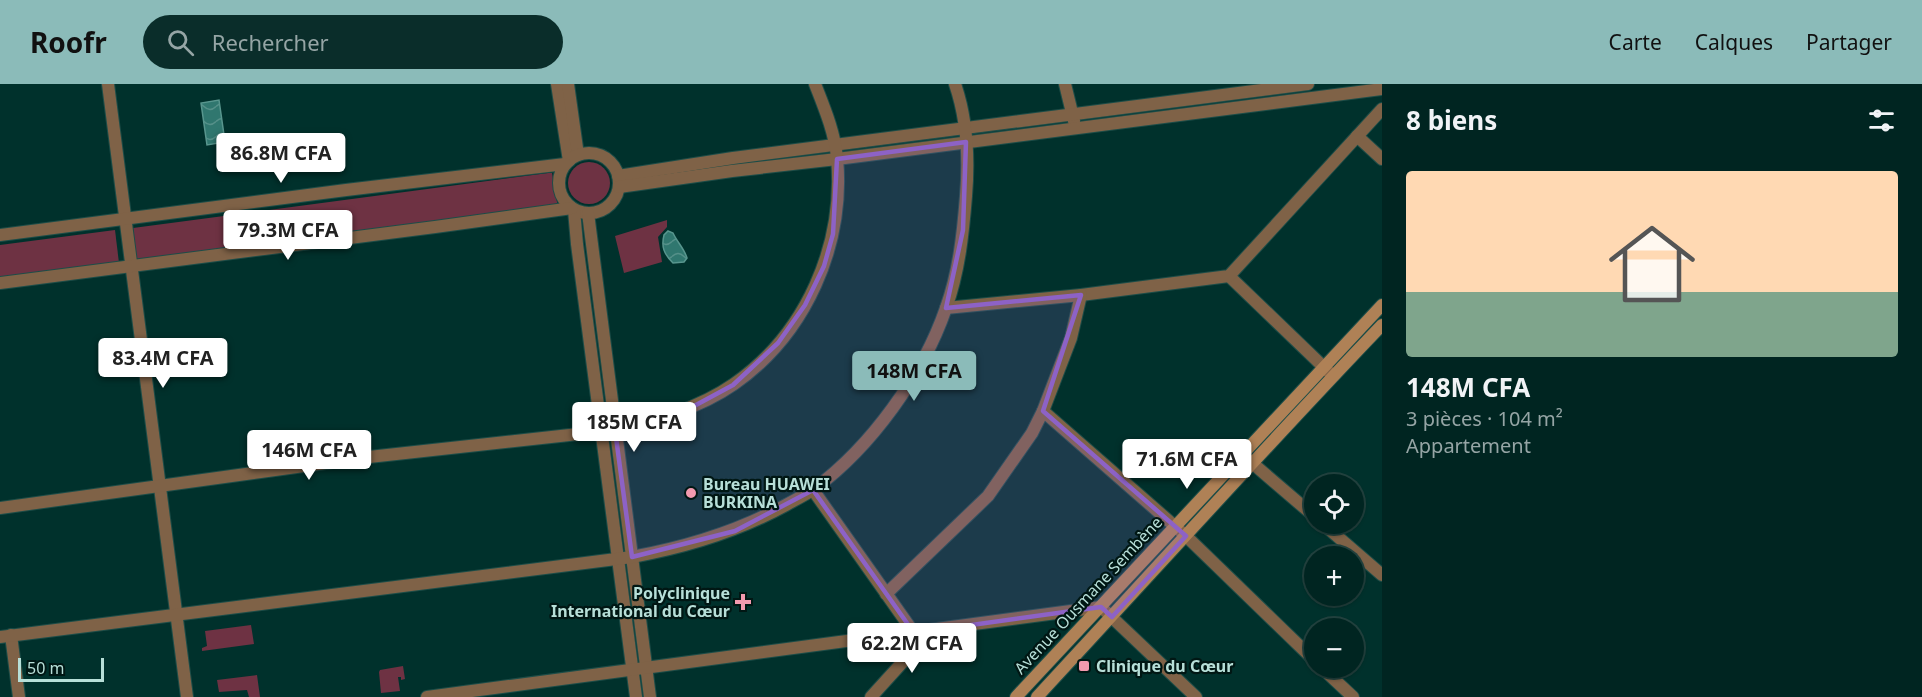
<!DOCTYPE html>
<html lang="fr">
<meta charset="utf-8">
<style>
body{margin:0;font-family:"Noto Sans",sans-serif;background:#0a2d2a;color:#f1f3f6;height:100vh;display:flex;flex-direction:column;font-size:22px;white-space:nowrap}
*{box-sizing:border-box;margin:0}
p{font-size:20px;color:#95a5a5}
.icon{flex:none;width:33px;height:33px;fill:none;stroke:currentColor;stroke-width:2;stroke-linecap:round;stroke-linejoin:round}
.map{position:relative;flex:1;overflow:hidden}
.details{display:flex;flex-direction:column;background:#002521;width:540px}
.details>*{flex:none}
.buttons{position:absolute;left:1304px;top:390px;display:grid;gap:12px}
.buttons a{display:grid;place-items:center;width:60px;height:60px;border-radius:50%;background:#002521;box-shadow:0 2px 4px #0004,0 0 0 2px #22423f;font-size:30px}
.scale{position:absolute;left:18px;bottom:15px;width:86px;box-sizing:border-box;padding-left:6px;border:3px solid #b7dfd8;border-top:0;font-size:16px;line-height:21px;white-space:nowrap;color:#b7dfd8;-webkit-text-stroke:4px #001714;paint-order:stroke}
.price{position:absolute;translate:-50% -51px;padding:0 14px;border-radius:6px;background:#fff;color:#222;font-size:20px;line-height:39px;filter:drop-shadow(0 2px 3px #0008)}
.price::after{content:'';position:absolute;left:50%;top:36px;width:18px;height:14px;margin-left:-9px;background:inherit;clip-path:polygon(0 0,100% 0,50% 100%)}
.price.current{background:#8bbbb9;color:#111}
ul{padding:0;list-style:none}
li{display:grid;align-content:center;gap:12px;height:318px;padding:0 24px}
li span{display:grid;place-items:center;height:186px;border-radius:6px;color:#555}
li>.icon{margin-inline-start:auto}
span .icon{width:108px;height:108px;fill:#fffc;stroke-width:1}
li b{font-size:26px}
h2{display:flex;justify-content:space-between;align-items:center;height:72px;padding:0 24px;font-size:26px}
header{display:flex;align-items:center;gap:36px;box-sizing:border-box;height:84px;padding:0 30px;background:#8bbbb9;color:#111}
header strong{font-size:28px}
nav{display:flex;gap:33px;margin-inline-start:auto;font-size:21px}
.search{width:420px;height:54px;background:#0a2d2a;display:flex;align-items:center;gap:15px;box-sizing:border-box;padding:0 21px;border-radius:33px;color:#95a5a5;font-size:22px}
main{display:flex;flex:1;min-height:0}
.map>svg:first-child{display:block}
.green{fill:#6e3243}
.water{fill:url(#water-waves);stroke:#58968e;stroke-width:1.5}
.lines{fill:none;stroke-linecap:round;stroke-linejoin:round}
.street-casing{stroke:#1d4d48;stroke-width:14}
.secondary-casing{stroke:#1d4d48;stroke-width:14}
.street{stroke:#7f6247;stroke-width:12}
.secondary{stroke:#af8156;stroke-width:12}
.marked{fill:#8d62c6;fill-opacity:0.2;stroke:#8d62c6;stroke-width:4.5;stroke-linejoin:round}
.poi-dot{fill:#f29aaf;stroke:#001714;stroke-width:2}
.labels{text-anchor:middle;stroke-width:4.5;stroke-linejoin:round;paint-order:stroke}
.poi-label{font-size:16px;font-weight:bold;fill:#b7dfd8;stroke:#001714;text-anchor:start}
.street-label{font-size:16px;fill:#b7dfd8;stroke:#001714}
</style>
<header>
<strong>Roofr</strong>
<div class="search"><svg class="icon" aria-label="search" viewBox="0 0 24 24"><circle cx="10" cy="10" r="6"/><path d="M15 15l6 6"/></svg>Rechercher</div>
<nav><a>Carte</a><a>Calques</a><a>Partager</a></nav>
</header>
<main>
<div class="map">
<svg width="1382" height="613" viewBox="0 0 1382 613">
<defs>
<pattern id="water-waves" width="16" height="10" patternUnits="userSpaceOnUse" patternTransform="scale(1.5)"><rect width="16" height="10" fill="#30776f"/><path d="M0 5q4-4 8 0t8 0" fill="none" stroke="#559089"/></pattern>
</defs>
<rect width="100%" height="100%" fill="#00312c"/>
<g class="green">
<circle cx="589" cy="99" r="21"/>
<polygon points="548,89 552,89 558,124 137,179 133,144"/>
<polygon points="667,136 667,143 658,153 662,178 624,189 615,152"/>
<polygon points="115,146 119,179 0,195 0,161"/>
<polygon points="251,541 254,560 202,567 202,564 207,562 205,547"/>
<polygon points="403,582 405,595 401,596 401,593 398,593 400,607 381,609 379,588 380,586"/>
<polygon points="257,591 260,613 249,613 247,606 219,608 217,596"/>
</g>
<g class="water">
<polygon points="219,16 225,58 207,61 201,19"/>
<path d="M668,147l5,2c4,9 11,15 14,25l-3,4 -11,1c-9,-9 -12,-16 -9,-28z"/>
</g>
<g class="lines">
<g class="street-casing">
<g id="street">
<polyline points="108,0 187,613"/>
<polyline points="557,0 569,77"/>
<polyline points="568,0 578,71"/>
<polyline points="1065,0 1074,37"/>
<polyline points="1357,52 1382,75"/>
<circle cx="589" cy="99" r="30"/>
<polyline points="618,92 733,74 1308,0"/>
<polyline points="619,103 732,87 837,75 1382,5"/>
<polyline points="574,126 577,160 636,613"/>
<polyline points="588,129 650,613"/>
<polyline points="0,151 346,106 565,80"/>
<polyline points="1229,192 1333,292"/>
<polyline points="0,199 435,143 572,124"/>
<polyline points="946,224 1081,211 1229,192 1382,25"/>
<polyline points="1043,327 1186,452 1314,576"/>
<polyline points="1244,372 1314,432"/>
<polyline points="813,406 914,549 910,570 871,613"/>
<path d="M0,424l369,-51 246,-27c41,-10 83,-21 119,-46 72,-50 111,-139 103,-226 -2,-25 -13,-51 -22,-74"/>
<polyline points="1323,440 1382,491"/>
<polyline points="886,510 988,412 1032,349 1043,327 1071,254 1081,211"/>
<polyline points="11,551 19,613"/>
<path d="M0,553l632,-80c55,-10 105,-25 154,-52 9,-5 19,-10 28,-16 57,-42 109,-114 132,-181 13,-36 17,-74 20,-112 3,-36 1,-77 -11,-112"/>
<polyline points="1322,584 1353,613"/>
<polyline points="427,613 1101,523 1196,613"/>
</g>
</g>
<g class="secondary-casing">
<g id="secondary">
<polyline points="1016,613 1382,221"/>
<path d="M1037,613c115,-124 228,-250 345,-372"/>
</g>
</g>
<use href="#street" class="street"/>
<use href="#secondary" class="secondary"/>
</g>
<path class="marked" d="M966,58l-3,88 -17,78 135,-13 -38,116 143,125 -74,81 -11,-10 -187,26 -101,-143 -78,41 -103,26 -17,-127 81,-25 37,-20 45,-42 27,-38 19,-39 9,-32 4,-75z"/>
<g class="poi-dot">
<circle cx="691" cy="409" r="6"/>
<path d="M740 509h6v6h6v6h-6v6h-6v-6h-6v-6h6z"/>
<rect x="1078" y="576" width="12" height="12" rx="3"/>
</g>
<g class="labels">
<g class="poi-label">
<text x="703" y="406">Bureau HUAWEI<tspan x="703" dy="18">BURKINA</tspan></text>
<text x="730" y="515" text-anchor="end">Polyclinique<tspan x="730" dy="18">International du Cœur</tspan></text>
<text x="1096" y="588">Clinique du Cœur</text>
</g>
<g class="street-label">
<text transform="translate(1088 511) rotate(-47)" y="6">Avenue Ousmane Sembène</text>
</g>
</g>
</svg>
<div class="buttons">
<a><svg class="icon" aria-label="locate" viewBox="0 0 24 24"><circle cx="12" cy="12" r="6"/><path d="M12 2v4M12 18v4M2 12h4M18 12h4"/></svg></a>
<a>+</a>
<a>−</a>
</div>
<div class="scale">50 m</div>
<b class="price" style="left:281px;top:100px">86.8M CFA</b>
<b class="price" style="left:288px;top:177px">79.3M CFA</b>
<b class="price" style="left:163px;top:305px">83.4M CFA</b>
<b class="price current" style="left:914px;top:318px">148M CFA</b>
<b class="price" style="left:634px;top:369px">185M CFA</b>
<b class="price" style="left:309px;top:397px">146M CFA</b>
<b class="price" style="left:1187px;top:406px">71.6M CFA</b>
<b class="price" style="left:912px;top:590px">62.2M CFA</b>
</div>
<section class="details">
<h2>8 biens<svg class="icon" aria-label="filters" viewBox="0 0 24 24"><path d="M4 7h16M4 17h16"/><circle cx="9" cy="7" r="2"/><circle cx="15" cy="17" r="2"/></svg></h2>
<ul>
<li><span style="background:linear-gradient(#ffd9b3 65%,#7fa58c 0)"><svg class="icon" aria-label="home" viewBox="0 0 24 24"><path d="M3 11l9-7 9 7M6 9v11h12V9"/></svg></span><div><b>148M CFA</b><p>3 pièces · 104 m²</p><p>Appartement</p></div></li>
</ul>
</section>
</main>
